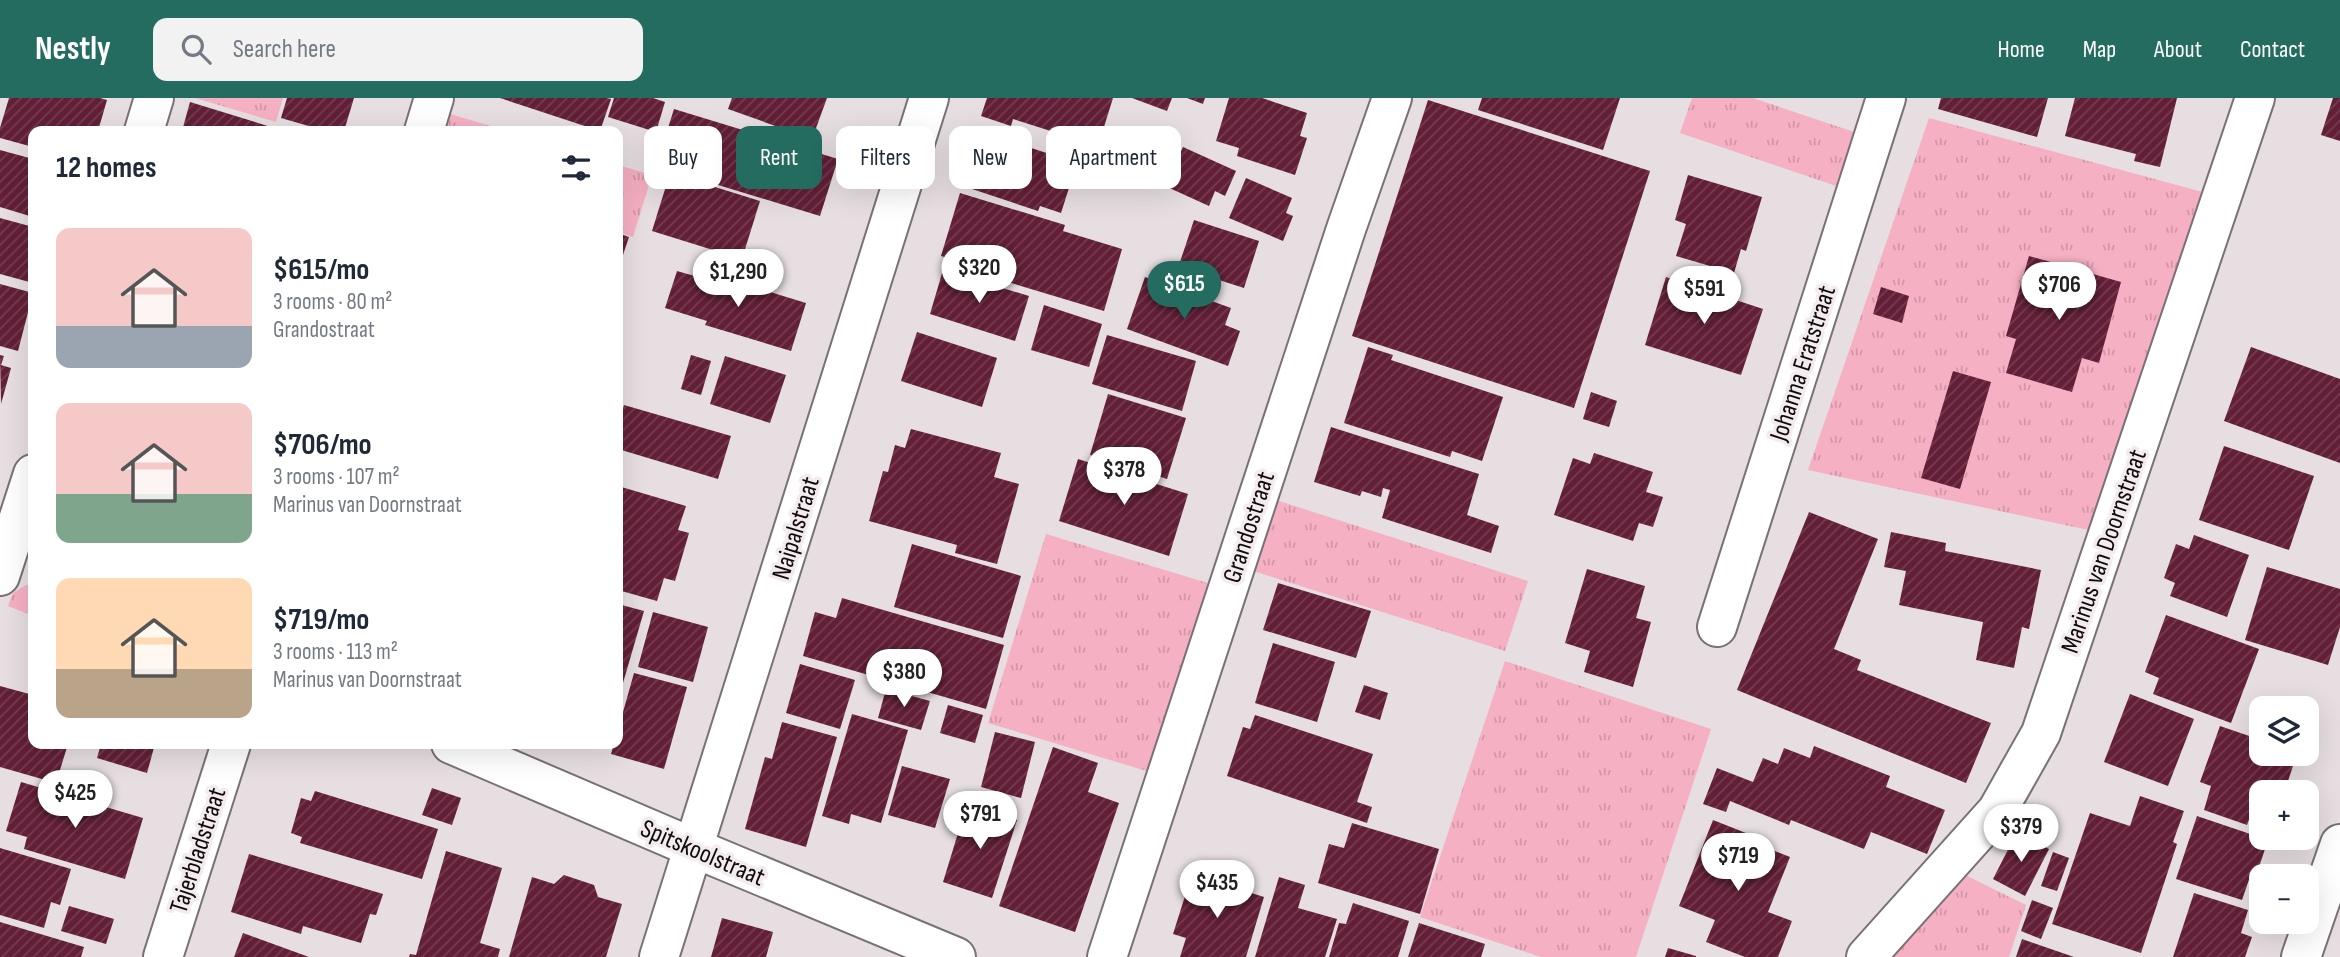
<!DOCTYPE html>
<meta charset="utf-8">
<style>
body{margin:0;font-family:"Sofia Sans Condensed",sans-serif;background:#f2f2f3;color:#1f2937;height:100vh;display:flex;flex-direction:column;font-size:26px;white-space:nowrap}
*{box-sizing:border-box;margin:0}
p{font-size:23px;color:#747a83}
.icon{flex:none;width:38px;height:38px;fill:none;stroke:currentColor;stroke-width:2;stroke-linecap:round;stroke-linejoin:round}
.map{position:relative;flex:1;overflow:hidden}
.side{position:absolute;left:28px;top:28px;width:595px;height:623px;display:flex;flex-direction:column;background:#fff;border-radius:14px;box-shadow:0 7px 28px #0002}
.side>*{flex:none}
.hud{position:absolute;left:644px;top:28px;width:665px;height:63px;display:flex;gap:14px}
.fabs{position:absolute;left:2249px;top:598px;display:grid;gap:14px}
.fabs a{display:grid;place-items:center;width:70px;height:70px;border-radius:14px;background:#fff;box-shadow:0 7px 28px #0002;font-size:35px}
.price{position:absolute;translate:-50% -60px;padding:0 16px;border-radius:24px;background:#fff;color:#222;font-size:23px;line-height:46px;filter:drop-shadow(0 2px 4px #0008)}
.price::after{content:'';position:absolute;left:50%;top:42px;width:21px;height:16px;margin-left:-10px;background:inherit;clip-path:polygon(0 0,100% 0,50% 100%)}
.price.current{background:#246b60;color:#fff}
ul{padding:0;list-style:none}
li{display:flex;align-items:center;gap:21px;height:175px;padding:0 28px}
li span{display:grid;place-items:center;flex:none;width:196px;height:140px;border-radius:14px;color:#555}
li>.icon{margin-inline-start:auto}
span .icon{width:84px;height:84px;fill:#fffc;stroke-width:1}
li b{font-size:30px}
h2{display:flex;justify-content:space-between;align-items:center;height:84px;padding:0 28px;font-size:30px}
.pill{padding:0 24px;border-radius:14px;background:#fff;box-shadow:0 7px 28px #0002;font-size:24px;line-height:63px}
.pill.current{background:#246b60;color:#fff}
header{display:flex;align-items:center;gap:42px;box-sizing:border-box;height:98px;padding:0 35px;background:#246b60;color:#fff}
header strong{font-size:33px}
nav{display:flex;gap:38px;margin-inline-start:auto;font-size:24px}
.search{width:490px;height:63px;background:#f2f2f3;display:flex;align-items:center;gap:18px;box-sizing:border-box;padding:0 24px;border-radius:14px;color:#747a83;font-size:26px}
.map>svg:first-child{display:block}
.grass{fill:url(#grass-tufts)}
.building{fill:url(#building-hatch)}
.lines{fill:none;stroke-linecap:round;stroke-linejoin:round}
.minor-casing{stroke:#797173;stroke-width:42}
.minor{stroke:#fff;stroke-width:38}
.labels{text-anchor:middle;stroke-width:7;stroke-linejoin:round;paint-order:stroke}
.street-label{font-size:26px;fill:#0e0b0c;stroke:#f3ebed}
</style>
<header>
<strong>Nestly</strong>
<div class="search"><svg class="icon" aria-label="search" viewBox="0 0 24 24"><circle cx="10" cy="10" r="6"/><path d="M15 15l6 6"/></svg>Search here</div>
<nav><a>Home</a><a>Map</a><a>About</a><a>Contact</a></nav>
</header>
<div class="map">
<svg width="2340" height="859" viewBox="0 0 2340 859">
<defs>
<pattern id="grass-tufts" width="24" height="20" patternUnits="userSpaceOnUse" patternTransform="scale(1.75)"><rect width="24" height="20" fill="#f6b0c3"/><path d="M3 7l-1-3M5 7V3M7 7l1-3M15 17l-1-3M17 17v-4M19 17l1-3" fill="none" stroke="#d296a6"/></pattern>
<pattern id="building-hatch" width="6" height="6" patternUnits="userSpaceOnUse" patternTransform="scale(1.75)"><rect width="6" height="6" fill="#621f37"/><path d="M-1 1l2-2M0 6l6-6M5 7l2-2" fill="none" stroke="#733d50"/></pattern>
</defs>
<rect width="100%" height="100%" fill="#e6dee0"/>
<g class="grass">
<polygon points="195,0 283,0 276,24"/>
<polygon points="1692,0 1753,0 1866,38 1848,92 1680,35"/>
<polygon points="447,15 507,33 442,33"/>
<polygon points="1929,20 2210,96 2098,434 1808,372"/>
<polygon points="618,67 652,77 633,139 618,134"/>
<polygon points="1273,401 1528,483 1505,553 1250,472"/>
<polygon points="1046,436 1211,486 1153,675 988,625"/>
<polygon points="26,487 33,487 33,518 8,508 13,495"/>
<polygon points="1505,563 1711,631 1636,859 1541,859 1420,819"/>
<polygon points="1963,776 2026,807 2009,859 1888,859"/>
</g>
<g class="building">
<polygon points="9,0 100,0 107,2 98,33 33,33 33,49 0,40 0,30"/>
<polygon points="287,0 354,0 344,33 326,33 281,20"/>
<polygon points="500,0 607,0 611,1 600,33"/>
<polygon points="614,0 653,0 665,4 656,34 608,19"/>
<polygon points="732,0 827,0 812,41 728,11"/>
<polygon points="987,0 1113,0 1098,48 1013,21 1011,28 981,18"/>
<polygon points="1132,0 1172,0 1167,13"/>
<polygon points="1187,0 1205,0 1203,6"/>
<polygon points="1229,0 1262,0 1307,15 1300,38 1307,40 1295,77 1237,58 1239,50 1216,43"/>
<polygon points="1482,0 1620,0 1603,52 1478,12"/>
<polygon points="1941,0 2048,0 2037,39 1938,11"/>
<polygon points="2075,0 2177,0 2160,69 2134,63 2136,56 2065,38"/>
<polygon points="2333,0 2340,0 2340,43 2321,37"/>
<polygon points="1428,2 1650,73 1574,310 1352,238"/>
<polygon points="190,4 284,33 182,33"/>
<polygon points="674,11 838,61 820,118 656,68"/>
<polygon points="989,36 1077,65 1061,115 1040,108 1038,113 972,91"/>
<polygon points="1183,49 1236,73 1225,98 1215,93 1209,108 1165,88"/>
<polygon points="0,52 33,61 33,119 0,109"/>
<polygon points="670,75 760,103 742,161 652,133"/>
<polygon points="1688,77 1762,99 1746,153 1741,151 1734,175 1676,158 1686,126 1675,122"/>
<polygon points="1246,80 1292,100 1286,115 1293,118 1283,143 1229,120"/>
<polygon points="960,95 1065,127 1063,133 1122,151 1104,213 1001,182 1005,171 990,166 988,172 941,158"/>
<polygon points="0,120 33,129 33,185 0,176"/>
<polygon points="1194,122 1259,143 1244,190 1219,182 1215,196 1191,188 1195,175 1178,170"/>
<polygon points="618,135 629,139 618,172"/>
<polygon points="2029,158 2121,184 2099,265 2082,260 2072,294 2006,275 2016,241 2006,238"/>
<polygon points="943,172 1029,198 1015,243 930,216"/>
<polygon points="677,173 719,185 721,179 806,205 791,253 705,227 707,223 665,210"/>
<polygon points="1145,179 1231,210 1225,227 1240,233 1228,268 1127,231"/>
<polygon points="1666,179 1763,211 1741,277 1645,247"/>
<polygon points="0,186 33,195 18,253 0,248"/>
<polygon points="1881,189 1909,198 1902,225 1873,216"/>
<polygon points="1044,207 1102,226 1089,269 1031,252"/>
<polygon points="917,234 997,260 982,309 901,283"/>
<polygon points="1107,237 1196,263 1182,313 1092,286"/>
<polygon points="1368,249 1393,257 1391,262 1503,299 1482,363 1452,353 1450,359 1344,325"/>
<polygon points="2251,249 2340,281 2340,365 2224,323"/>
<polygon points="0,257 4,258 1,267 11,270 1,306"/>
<polygon points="691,257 711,263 701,297 681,291"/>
<polygon points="725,258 786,277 770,325 710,306"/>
<polygon points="1953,273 1991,284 1960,391 1921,380"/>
<polygon points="1591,294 1617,303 1609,329 1583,321"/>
<polygon points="1108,296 1186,320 1167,381 1090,357"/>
<polygon points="624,307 731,338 718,381 618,351 618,327"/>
<polygon points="1331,329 1479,376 1467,417 1499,428 1491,455 1382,420 1390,392 1383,390 1381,399 1362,393 1360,398 1314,384"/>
<polygon points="911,331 1001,355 994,379 1019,386 997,466 955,455 957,447 869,423 883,373 888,374 895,347 905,350"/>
<polygon points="2224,348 2314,378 2289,452 2199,422"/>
<polygon points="1594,355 1653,374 1646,394 1663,399 1653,429 1639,425 1633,443 1554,417 1573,360 1590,366"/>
<polygon points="1078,361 1188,396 1169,458 1059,423"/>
<polygon points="618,388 686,408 678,432 689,435 675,483 664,480 657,503 618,492"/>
<polygon points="1809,414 1878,441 1834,551 1861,562 1857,572 1991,625 1966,685 1737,592"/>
<polygon points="1891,434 1946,445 1945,453 2041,472 2029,531 2022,529 2014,570 1976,562 1983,524 1899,507 1906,473 1884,469"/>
<polygon points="2194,437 2249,457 2227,519 2170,498 2175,485 2164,480 2176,446 2189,451"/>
<polygon points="912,446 1021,478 1003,540 894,509"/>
<polygon points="2267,469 2340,491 2340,529 2328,567 2245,542"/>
<polygon points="1587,471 1645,488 1636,520 1651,524 1633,589 1584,574 1590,553 1565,545"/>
<polygon points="1278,485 1371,513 1356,560 1263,532"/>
<polygon points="842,500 1004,547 986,611 803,558 815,514 836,520"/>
<polygon points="618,506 644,513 618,602"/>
<polygon points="653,514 708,529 693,584 638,569"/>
<polygon points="2166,517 2259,551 2231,625 2153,596 2159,580 2145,574"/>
<polygon points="1273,545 1335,564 1317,624 1255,605"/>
<polygon points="800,566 855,582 840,631 786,615"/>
<polygon points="634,575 687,589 664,671 611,656 614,646 618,646 618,632"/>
<polygon points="1364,587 1388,595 1380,622 1355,614"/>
<polygon points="0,588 33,597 33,646 68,646 56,685 0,669"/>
<polygon points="886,591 930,603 921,632 878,620"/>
<polygon points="2130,596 2194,621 2168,688 2104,664"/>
<polygon points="948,607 983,617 975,645 940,635"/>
<polygon points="852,616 908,632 881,725 851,716 849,726 822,718"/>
<polygon points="1255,617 1373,656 1357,704 1372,709 1367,725 1227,678 1243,629 1250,631"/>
<polygon points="782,624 837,639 806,749 745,731 765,659 772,661"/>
<polygon points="2220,628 2261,642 2261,656 2297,656 2284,695 2261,695 2261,709 2255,706 2247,727 2204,712 2211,688 2200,684"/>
<polygon points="995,634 1035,644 1021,700 981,689"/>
<polygon points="101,646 155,646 147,675 97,660"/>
<polygon points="1814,648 1890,678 1886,689 1945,712 1927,756 1871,734 1864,751 1791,722 1789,727 1730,703 1726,714 1703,706 1717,670 1753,684 1763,660 1778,666 1784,650 1810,660"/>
<polygon points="1053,649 1098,665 1088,694 1119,705 1075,834 999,808"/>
<polygon points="902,668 950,681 935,730 888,717"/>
<polygon points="21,684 143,720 125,781 24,751 27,739 6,733"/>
<polygon points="432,690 461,700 452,727 422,717"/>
<polygon points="315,693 438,731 422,781 300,745 302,739 291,735 301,700 311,703"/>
<polygon points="2140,698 2184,713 2173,744 2177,746 2141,855 2052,826 2090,715 2130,728"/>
<polygon points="967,706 1017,722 992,800 943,784"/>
<polygon points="2197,718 2268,742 2257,775 2252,773 2242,802 2176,781"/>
<polygon points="1713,722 1751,737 1749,743 1790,759 1768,814 1792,823 1778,859 1745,859 1706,844 1715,822 1679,808"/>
<polygon points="1352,725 1439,751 1420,816 1318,785 1329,746 1344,750"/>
<polygon points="2017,734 2049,751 2025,798 1993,781"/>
<polygon points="0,750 71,771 60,807 51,804 44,830 0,817"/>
<polygon points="446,753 502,770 480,845 500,851 498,859 409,859 410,856 416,857"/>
<polygon points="2053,754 2069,760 2057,793 2041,788"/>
<polygon points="249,756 383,796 376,817 370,816 361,845 303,828 301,836 231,814"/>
<polygon points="1192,776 1264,799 1246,859 1180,859 1186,840 1173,836"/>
<polygon points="564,777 594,787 598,799 622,806 606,859 509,859 532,779 554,786"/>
<polygon points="1279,779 1305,787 1298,810 1337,821 1325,859 1255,859"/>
<polygon points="2194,795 2248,812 2241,835 2252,839 2245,859 2173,859"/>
<polygon points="2032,802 2053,810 2041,841 2021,833"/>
<polygon points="1353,805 1409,823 1398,859 1329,859 1339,825 1346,826"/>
<polygon points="69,808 114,821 106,846 61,833"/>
<polygon points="722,820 773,834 766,859 711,859"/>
<polygon points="0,824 84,849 81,859 0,859"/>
<polygon points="1419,825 1485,846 1481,859 1408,859"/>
<polygon points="243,835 309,859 234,859"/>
<polygon points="2022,841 2074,859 2016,859"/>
<polygon points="1668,850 1696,858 1696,859 1665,859"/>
</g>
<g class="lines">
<g class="minor-casing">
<g id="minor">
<polyline points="144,33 154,0"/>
<polyline points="424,33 434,0"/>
<polyline points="0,478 33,376"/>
<polyline points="1717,529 1886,0"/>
<polyline points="451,646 694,750 956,859"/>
<polyline points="163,859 231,646"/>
<polyline points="659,859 929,0"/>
<polyline points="1107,859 1346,131 1392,0"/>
<polyline points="1866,859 1997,713 2041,635 2255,0"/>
<polyline points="2301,859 2340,746"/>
</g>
</g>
<use href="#minor" class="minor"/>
</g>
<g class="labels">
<g class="street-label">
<text transform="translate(1802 265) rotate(-72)" y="9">Johanna Eratstraat</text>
<text transform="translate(1248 429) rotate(-72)" y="9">Grandostraat</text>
<text transform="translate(795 430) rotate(-73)" y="9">Naipalstraat</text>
<text transform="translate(2103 453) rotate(-71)" y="9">Marinus van Doornstraat</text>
<text transform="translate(197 752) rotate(-72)" y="9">Tajerbladstraat</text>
<text transform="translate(703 754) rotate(23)" y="9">Spitskoolstraat</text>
</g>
</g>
</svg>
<div class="fabs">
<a><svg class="icon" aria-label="layers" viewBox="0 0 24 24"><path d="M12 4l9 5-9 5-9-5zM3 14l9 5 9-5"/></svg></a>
<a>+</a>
<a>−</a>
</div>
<b class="price" style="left:979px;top:207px">$320</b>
<b class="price" style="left:738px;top:211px">$1,290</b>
<b class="price current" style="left:1184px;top:223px">$615</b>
<b class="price" style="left:2059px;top:224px">$706</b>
<b class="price" style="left:1704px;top:228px">$591</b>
<b class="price" style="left:1124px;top:409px">$378</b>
<b class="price" style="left:904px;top:611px">$380</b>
<b class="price" style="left:75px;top:732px">$425</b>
<b class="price" style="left:980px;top:753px">$791</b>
<b class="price" style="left:2021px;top:766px">$379</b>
<b class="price" style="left:1738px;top:795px">$719</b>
<b class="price" style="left:1217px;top:822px">$435</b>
<div class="hud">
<a class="pill">Buy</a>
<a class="pill current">Rent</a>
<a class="pill">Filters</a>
<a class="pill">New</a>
<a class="pill">Apartment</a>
</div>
<section class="side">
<h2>12 homes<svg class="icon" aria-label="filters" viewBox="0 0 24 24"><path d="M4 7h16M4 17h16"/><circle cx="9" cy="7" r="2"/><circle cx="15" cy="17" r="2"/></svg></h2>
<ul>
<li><span style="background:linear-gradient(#f6c9c9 70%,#9aa5b1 0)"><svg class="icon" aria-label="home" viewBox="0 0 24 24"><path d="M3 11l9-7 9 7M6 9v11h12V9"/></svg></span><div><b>$615/mo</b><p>3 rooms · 80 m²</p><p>Grandostraat</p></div></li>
<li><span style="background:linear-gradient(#f6c9c9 65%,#7fa58c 0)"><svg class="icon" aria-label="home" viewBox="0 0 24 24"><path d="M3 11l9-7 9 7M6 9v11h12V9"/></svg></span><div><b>$706/mo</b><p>3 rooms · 107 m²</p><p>Marinus van Doornstraat</p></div></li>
<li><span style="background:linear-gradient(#ffd9b3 65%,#b9a48a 0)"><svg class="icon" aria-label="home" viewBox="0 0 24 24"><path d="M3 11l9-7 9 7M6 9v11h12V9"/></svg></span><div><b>$719/mo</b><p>3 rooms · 113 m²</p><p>Marinus van Doornstraat</p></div></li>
</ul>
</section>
</div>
